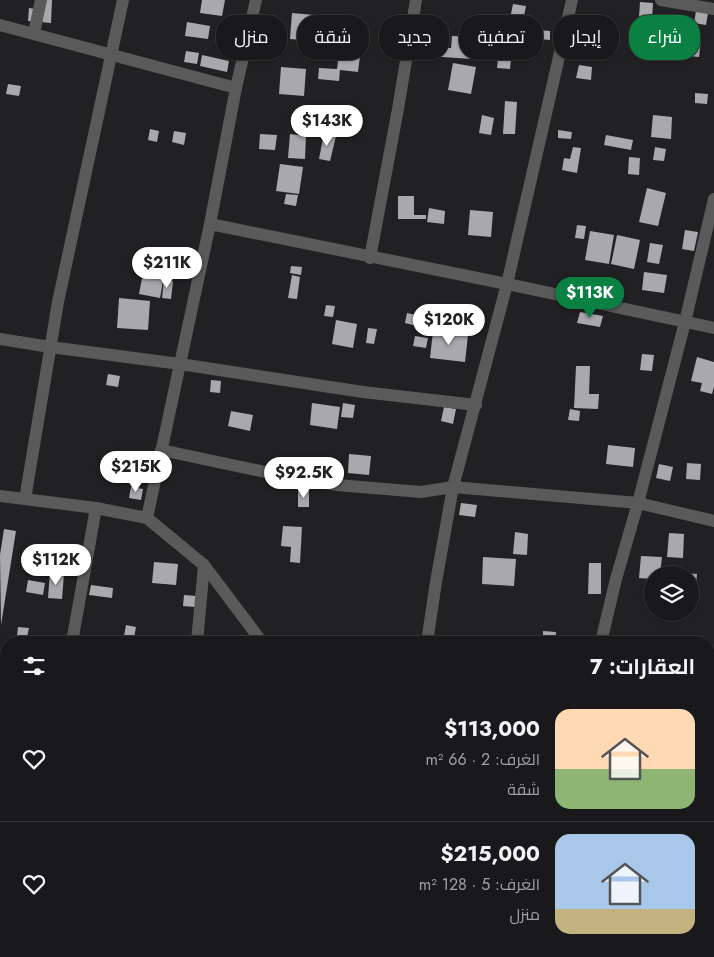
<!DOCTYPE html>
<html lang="ar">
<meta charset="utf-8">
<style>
body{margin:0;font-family:Jost,Cairo,sans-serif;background:#262527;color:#f1f3f6;direction:rtl;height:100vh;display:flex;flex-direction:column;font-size:19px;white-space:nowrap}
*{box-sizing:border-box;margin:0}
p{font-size:16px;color:#9fa0a2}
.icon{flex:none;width:28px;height:28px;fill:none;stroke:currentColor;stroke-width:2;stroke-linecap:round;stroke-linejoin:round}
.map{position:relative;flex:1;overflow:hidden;direction:ltr}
.sheet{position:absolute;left:0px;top:636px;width:715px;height:321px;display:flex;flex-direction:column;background:#19181a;border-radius:20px 20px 0 0;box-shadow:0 1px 4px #0004,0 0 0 1px #373739;direction:rtl}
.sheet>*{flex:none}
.banner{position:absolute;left:15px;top:15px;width:685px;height:45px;direction:rtl;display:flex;gap:10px}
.fabs{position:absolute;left:644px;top:566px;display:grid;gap:10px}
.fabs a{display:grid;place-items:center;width:55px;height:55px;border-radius:50%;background:#19181a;box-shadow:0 1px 4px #0004,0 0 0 1px #373739;font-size:25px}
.price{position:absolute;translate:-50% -42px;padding:0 11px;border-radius:18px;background:#fff;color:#222;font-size:16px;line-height:32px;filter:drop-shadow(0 1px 2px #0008)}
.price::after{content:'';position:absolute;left:50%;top:30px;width:15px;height:11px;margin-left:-8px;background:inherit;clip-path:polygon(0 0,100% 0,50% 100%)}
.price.current{background:#0b8043;color:#fff}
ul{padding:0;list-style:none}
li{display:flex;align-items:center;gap:15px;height:125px;padding:0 20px}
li+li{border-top:1px solid #373739}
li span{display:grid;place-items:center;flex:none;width:140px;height:100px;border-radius:15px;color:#555}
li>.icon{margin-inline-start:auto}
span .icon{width:60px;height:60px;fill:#fffc;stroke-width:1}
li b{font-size:21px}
h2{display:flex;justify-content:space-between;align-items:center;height:60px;padding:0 20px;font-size:21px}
.chip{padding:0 18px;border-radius:20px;background:#19181a;box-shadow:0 1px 4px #0004,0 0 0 1px #373739;font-size:18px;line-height:45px}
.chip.current{background:#0b8043;color:#fff}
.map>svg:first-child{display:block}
.building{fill:#a9a9ad}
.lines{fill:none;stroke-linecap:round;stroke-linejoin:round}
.street{stroke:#5b5a5b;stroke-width:12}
</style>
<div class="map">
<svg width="714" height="957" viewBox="0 0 714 957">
<rect width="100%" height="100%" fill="#212022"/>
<g class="building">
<polygon points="35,0 52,0 51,23 28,21 29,8 35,9"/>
<polygon points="202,0 225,0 222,16 200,13"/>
<polygon points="640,2 653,3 650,49 637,48"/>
<polygon points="513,4 526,6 524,16 511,14"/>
<polygon points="696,11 708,13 706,25 694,23"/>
<polygon points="292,13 315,15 313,41 290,39"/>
<polygon points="522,18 536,19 535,29 521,28"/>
<polygon points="187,22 210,26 208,39 185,36"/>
<polygon points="538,30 550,31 550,40 538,39"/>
<polygon points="452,36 472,37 471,49 486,50 486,60 428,56 429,47 451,48"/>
<polygon points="500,36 513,37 510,69 497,68"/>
<polygon points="692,39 701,40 699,57 689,56"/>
<polygon points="186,51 199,53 197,64 184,62"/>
<polygon points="339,53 360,56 358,72 340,70 339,81 318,79 319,68 337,69"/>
<polygon points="202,55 229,61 227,72 200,66"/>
<polygon points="453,63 476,67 471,94 448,90"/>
<polygon points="579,65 592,67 591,80 576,78"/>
<polygon points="281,67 306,69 304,96 279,94"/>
<polygon points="8,84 21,86 19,96 6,94"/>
<polygon points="695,93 708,94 707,104 695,103"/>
<polygon points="505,101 517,102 515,134 503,134"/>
<polygon points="482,115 494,118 491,135 479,133"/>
<polygon points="653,115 672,117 671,139 651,137"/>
<polygon points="150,129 159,131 157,142 148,140"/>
<polygon points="558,130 572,132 571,139 558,138"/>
<polygon points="174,131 186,133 184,145 172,142"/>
<polygon points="324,133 336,136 330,161 319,159"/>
<polygon points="260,134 277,135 275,150 259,149"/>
<polygon points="290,134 306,136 305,159 288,158"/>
<polygon points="606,135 633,140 631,150 604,145"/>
<polygon points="573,147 581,148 577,173 562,170 564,158 570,159"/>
<polygon points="655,147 666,149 664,161 653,160"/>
<polygon points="629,157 640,158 639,175 628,174"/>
<polygon points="280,164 303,167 299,194 276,191"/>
<polygon points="647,188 666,193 658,226 639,222"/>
<polygon points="286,194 298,195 296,206 284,204"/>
<polygon points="398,196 414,196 414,215 426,215 426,219 398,219"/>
<polygon points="429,208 445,211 444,224 427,222"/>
<polygon points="470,210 493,212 491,237 468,235"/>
<polygon points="577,225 586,226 584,239 575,238"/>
<polygon points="685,230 698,232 694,251 682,249"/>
<polygon points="590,231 614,235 609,264 585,260"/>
<polygon points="617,235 640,240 634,269 611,264"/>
<polygon points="650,243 663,245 659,264 647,262"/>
<polygon points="291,266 302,267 301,275 290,273"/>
<polygon points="644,272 667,275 664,293 642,290"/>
<polygon points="143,273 164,276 160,298 139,294"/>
<polygon points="292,275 300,277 297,299 288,298"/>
<polygon points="164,279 173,281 171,299 162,298"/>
<polygon points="119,298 150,301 148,330 117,328"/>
<polygon points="326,305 335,306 333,317 324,316"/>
<polygon points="580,312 603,316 600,327 577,323"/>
<polygon points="407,313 420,316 417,326 405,323"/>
<polygon points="336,320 357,324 353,348 332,344"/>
<polygon points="368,328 377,329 374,344 366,343"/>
<polygon points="433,331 468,335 465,362 430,358"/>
<polygon points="415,336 428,338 426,348 413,346"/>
<polygon points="642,354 654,355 652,371 640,370"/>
<polygon points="697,357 714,362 714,387 712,394 700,391 702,383 691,381"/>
<polygon points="576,366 590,366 589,394 599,394 598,409 574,408"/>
<polygon points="108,374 120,376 118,387 106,385"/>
<polygon points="211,380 221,381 220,393 210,392"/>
<polygon points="312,403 340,407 337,429 310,425"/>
<polygon points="343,403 355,405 353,418 341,417"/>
<polygon points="444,407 456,409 453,424 441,421"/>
<polygon points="570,409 580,411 579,421 568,420"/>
<polygon points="231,411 253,415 250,431 228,426"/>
<polygon points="608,445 635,448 633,467 606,464"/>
<polygon points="349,454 371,456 369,475 348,473"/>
<polygon points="687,463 701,464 700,480 686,479"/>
<polygon points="659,464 673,467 670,481 656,478"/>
<polygon points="131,487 143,489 141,500 129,498"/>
<rect x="298" y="491" width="11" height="16"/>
<polygon points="461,503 477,505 475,517 459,515"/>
<polygon points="283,526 302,527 300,563 290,562 291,547 281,546"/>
<polygon points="4,529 16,531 1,625 0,555"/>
<polygon points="515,532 528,534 527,555 513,554"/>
<polygon points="669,533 684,534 683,558 667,557"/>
<polygon points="641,556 662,557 660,575 652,575 652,579 639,578"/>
<polygon points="483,557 516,559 514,586 482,584"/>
<polygon points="154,562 178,564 176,585 152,583"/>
<polygon points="589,563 601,563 601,594 588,594"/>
<polygon points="50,572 64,574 62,599 48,598"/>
<polygon points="673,572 697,574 694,605 690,605 690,575 673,575"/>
<polygon points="28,580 45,583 43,595 26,592"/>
<polygon points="91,585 113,588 112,598 89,595"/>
<polygon points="184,595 196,596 195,607 183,606"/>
<polygon points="126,625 136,627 134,638 124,636"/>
<polygon points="18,627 29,628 27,637 17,636"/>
<polygon points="543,631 556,632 555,642 543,641"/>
<polygon points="709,677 714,677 714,703 709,702"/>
<polygon points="712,761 714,761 714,784 710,784"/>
<polygon points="0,810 6,811 6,858 0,857"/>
<polygon points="104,951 142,951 142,957 97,957 97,955 103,956"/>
<polygon points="237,951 260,951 259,957 236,957"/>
</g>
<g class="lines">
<g class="street">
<polyline points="661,0 714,9"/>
<polyline points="0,25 236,88"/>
<polyline points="34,33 41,0"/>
<polyline points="210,224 507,284 714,328"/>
<polyline points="370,258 398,109 416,0"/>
<polyline points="0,339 50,347 180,364 363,392 476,405"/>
<polyline points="161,450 284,476 337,485 421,492 453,487 638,503 714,521"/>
<polyline points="0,496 96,508 147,518 204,565 262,642"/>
<polyline points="25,499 58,302 123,0"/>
<polyline points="147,518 210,224 236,88 256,0"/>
<polyline points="72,642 96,508"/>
<polyline points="197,642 204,565"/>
<polyline points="427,642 436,582 453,487 507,284 572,0"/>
<polyline points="601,642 616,579 638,503 685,322 714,199"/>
<polyline points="709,848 714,849"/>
<polyline points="635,951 657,957"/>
<polyline points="26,957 27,951"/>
<polyline points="167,957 167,951"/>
<polyline points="374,957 375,951"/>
<polyline points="557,957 558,951"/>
</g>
</g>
</svg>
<div class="fabs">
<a><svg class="icon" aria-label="layers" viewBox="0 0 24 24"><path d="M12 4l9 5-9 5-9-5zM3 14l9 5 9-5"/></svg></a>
</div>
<b class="price" style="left:327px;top:147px">$143K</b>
<b class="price" style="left:167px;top:289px">$211K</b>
<b class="price current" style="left:590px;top:319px">$113K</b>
<b class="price" style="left:449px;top:346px">$120K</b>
<b class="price" style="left:136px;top:493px">$215K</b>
<b class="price" style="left:304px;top:499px">$92.5K</b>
<b class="price" style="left:56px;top:586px">$112K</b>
<div class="banner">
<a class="chip current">شراء</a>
<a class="chip">إيجار</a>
<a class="chip">تصفية</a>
<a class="chip">جديد</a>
<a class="chip">شقة</a>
<a class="chip">منزل</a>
</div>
<section class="sheet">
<h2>العقارات: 7<svg class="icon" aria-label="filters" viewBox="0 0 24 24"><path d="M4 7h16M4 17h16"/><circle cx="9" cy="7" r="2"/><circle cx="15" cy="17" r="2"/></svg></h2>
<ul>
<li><span style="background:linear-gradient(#ffd9b3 60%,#8fb573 0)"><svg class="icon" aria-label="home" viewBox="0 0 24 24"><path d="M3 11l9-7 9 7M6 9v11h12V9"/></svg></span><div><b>$113,000</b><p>الغرف: 2 · 66 m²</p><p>شقة</p></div><svg class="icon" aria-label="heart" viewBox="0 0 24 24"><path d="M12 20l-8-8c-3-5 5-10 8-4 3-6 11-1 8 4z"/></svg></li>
<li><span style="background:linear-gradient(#a9c7e8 75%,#c2b280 0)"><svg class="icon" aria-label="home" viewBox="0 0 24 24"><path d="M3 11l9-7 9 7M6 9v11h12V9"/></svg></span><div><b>$215,000</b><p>الغرف: 5 · 128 m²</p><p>منزل</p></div><svg class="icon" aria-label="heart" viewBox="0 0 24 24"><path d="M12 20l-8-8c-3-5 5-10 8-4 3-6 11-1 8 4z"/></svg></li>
</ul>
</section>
</div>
